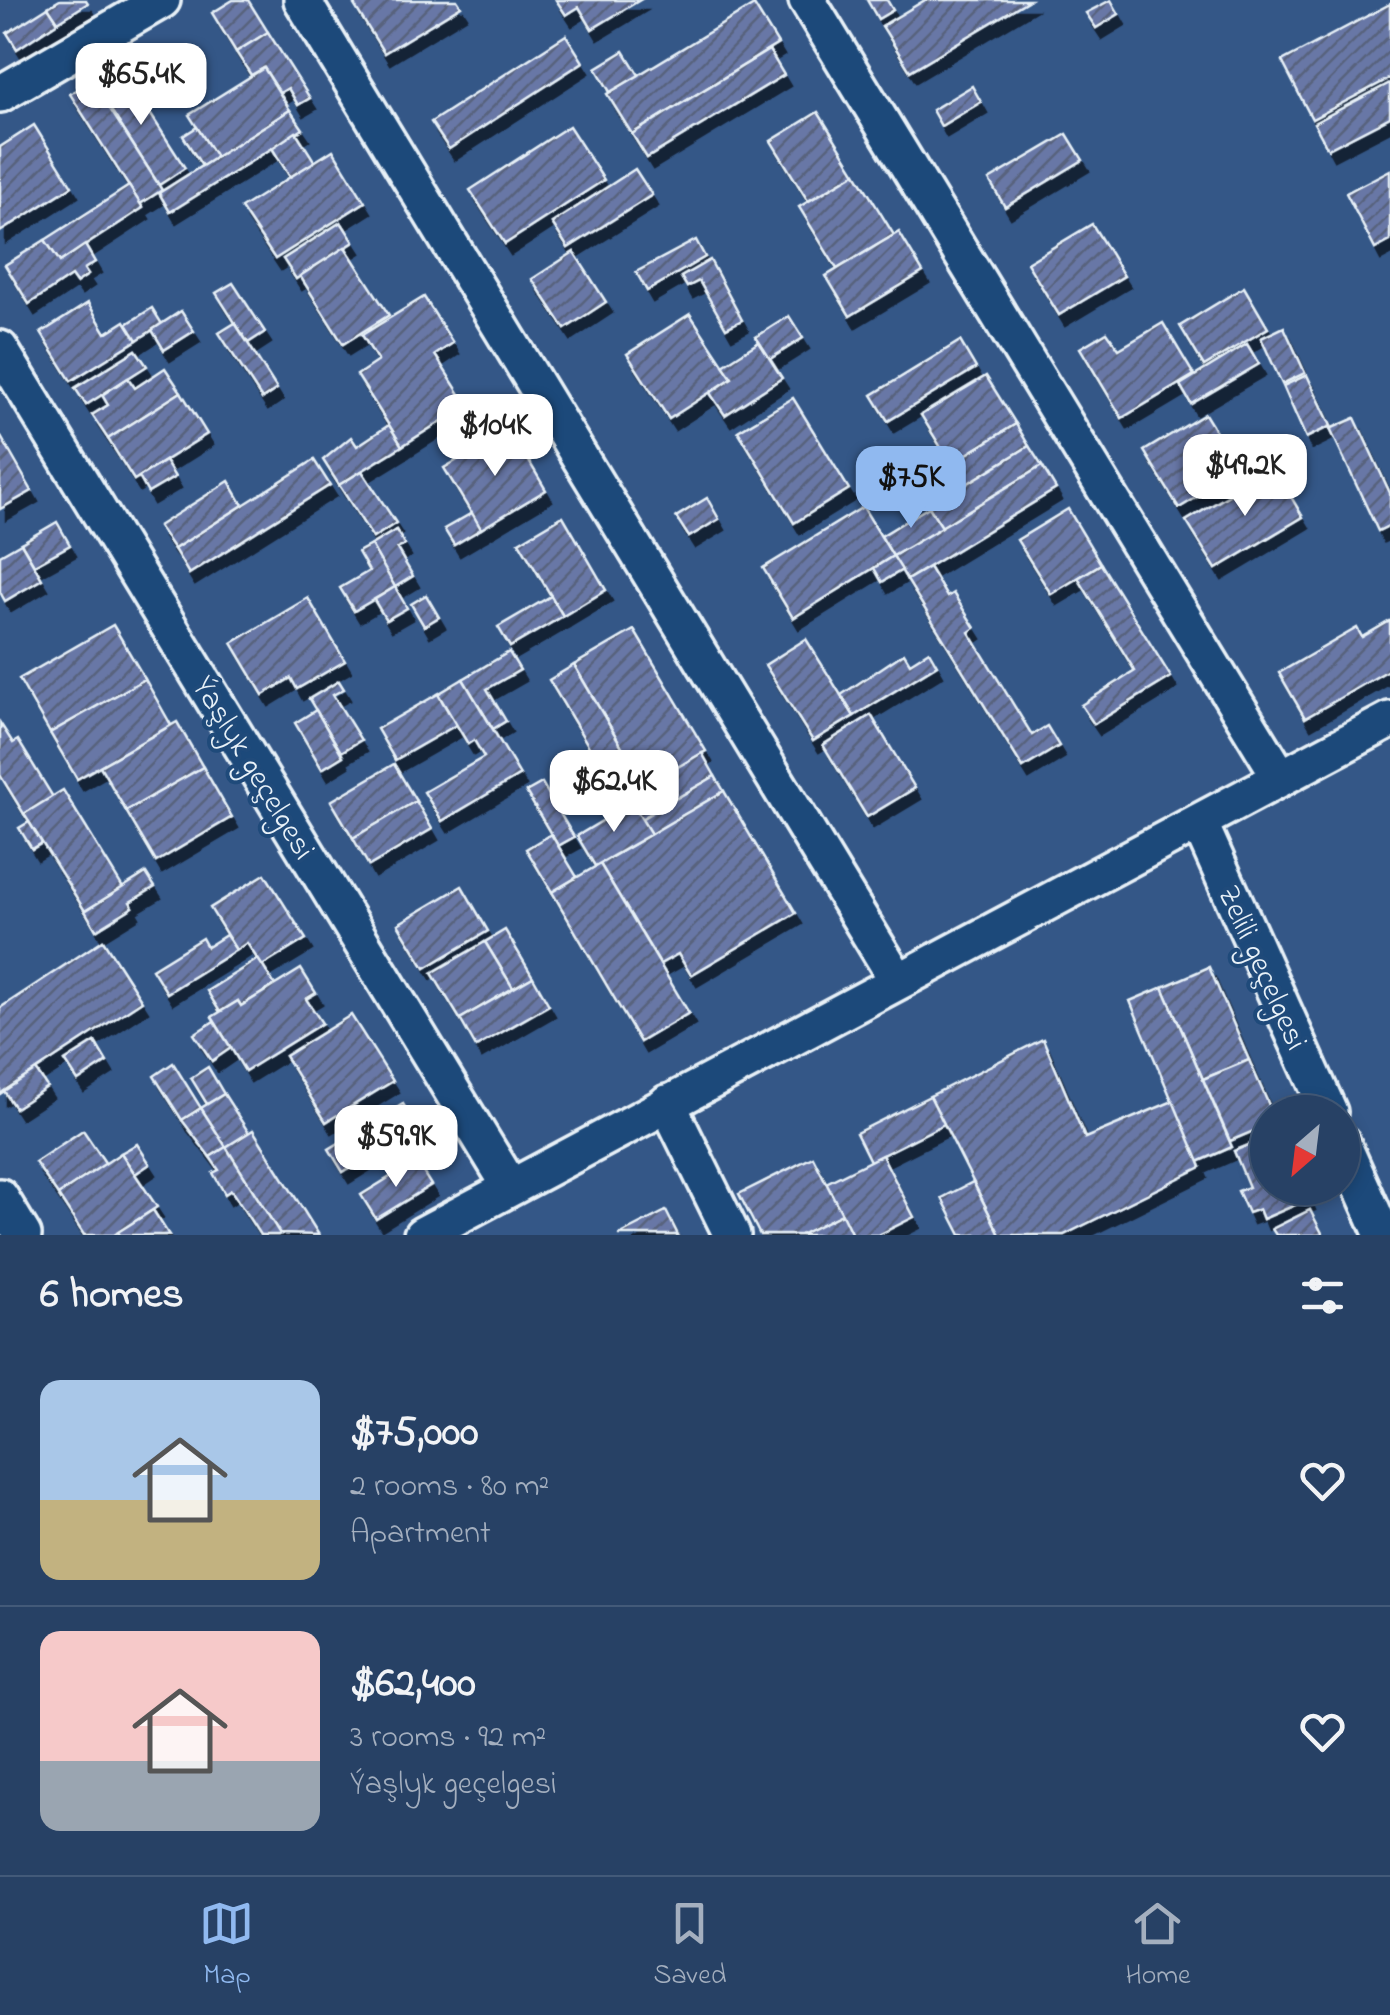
<!DOCTYPE html>
<meta charset="utf-8">
<style>
body{margin:0;font-family:"Indie Flower",sans-serif;background:#334c6e;color:#f1f3f6;height:100vh;display:flex;flex-direction:column;font-size:38px;white-space:nowrap}
*{box-sizing:border-box;margin:0}
p{font-size:32px;color:#a4afbf}
.icon{flex:none;width:55px;height:55px;fill:none;stroke:currentColor;stroke-width:2;stroke-linecap:round;stroke-linejoin:round}
.map{position:relative;height:1235px;overflow:hidden}
.details{display:flex;flex-direction:column;background:#274165;flex:1}
.details>*{flex:none}
.needle{width:65px;rotate:208deg}
.tools{position:absolute;left:1250px;top:1095px;display:grid;gap:20px}
.tools a{display:grid;place-items:center;width:110px;height:110px;border-radius:50%;background:#274165;box-shadow:0 5px 15px #0003,0 0 0 2px #435a79;font-size:50px}
.price{position:absolute;translate:-50% -85px;padding:0 22px;border-radius:20px;background:#fff;color:#222;font-size:32px;line-height:65px;filter:drop-shadow(0 2px 5px #0008)}
.price::after{content:'';position:absolute;left:50%;top:60px;width:30px;height:22px;margin-left:-15px;background:inherit;clip-path:polygon(0 0,100% 0,50% 100%)}
.price.current{background:#90b9f0;color:#111}
ul{padding:0;list-style:none}
li{display:flex;align-items:center;gap:30px;height:250px;padding:0 40px}
li+li{border-top:2px solid #435a79}
li span{display:grid;place-items:center;flex:none;width:280px;height:200px;border-radius:20px;color:#555}
li>.icon{margin-inline-start:auto}
span .icon{width:120px;height:120px;fill:#fffc;stroke-width:1}
li b{font-size:42px}
h2{display:flex;justify-content:space-between;align-items:center;height:120px;padding:0 40px;font-size:42px}
.tabs{display:flex;justify-content:space-around;align-items:center;height:140px;border-top:2px solid #435a79;background:#274165;font-size:28px;color:#a4afbf}
.tabs a{display:grid;justify-items:center;gap:5px}
.tabs .current{color:#90b9f0}
.map>svg:first-child{display:block}
.building{fill:url(#building-hatch);stroke:#e8f1f8;stroke-width:2.5;filter:url(#shadow)}
.lines{fill:none;stroke-linecap:round;stroke-linejoin:round}
.minor-casing{stroke:#e8f1f8;stroke-width:42}
.minor{stroke:#1f4a7a;stroke-width:35}
.labels{text-anchor:middle;stroke-width:8;stroke-linejoin:round;paint-order:stroke}
.street-label{font-size:32px;fill:#e8f1f8;stroke:#1f4a7a}
</style>
<div class="map">
<svg width="1390" height="1235" viewBox="0 0 1390 1235">
<defs>
<pattern id="building-hatch" width="6" height="6" patternUnits="userSpaceOnUse" patternTransform="scale(2.5)"><rect width="6" height="6" fill="#6777a6"/><path d="M-1 1l2-2M0 6l6-6M5 7l2-2" fill="none" stroke="#58627d"/></pattern>
<filter id="shadow"><feDropShadow dx="6" dy="11" stdDeviation="0" flood-color="#0009"/></filter>
</defs>
<rect width="100%" height="100%" fill="#345787"/>
<filter id="ink" filterUnits="userSpaceOnUse"><feTurbulence type="fractalNoise" baseFrequency=".01" numOctaves="2"/><feDisplacementMap in="SourceGraphic" scale="20" xChannelSelector="R" yChannelSelector="G"/><feConvolveMatrix kernelMatrix="1 2 1 2 8 2 1 2 1" color-interpolation-filters="sRGB"/></filter>
<g filter="url(#ink)">
<g class="building">
<polygon points="60,0 86,0 88,3 58,22 48,7"/>
<polygon points="233,0 248,0 268,32 236,52 212,13"/>
<polygon points="362,0 457,0 461,6 384,53 354,5"/>
<polygon points="556,0 640,0 592,29 579,7 566,15"/>
<polygon points="867,0 887,0 893,10 878,19"/>
<polygon points="925,0 1029,0 910,71 882,26"/>
<polygon points="1111,0 1119,14 1096,28 1086,13"/>
<polygon points="1390,4 1390,78 1312,119 1282,61"/>
<polygon points="754,5 778,44 632,134 607,94"/>
<polygon points="48,7 58,22 17,49 7,33"/>
<polygon points="268,32 310,98 298,105 288,88 280,93 264,68 251,75 236,52"/>
<polygon points="566,35 583,62 449,149 431,122"/>
<polygon points="769,50 784,75 647,158 632,134"/>
<polygon points="624,51 639,75 610,92 596,68"/>
<polygon points="264,68 290,110 216,157 189,115"/>
<polygon points="123,71 185,168 159,185 96,87"/>
<polygon points="92,81 162,190 140,204 70,94"/>
<polygon points="1390,83 1390,117 1328,149 1314,123"/>
<polygon points="972,86 981,102 941,126 932,110"/>
<polygon points="290,110 303,129 170,212 159,193"/>
<polygon points="818,112 856,173 808,201 771,141"/>
<polygon points="34,125 72,186 0,232 0,147"/>
<polygon points="569,126 604,180 505,244 470,190"/>
<polygon points="197,127 216,157 202,166 183,136"/>
<polygon points="296,132 315,162 290,177 272,148"/>
<polygon points="1067,134 1083,160 1005,207 989,180"/>
<polygon points="333,150 365,202 275,259 241,208"/>
<polygon points="635,169 652,195 568,248 552,223"/>
<polygon points="1390,170 1390,241 1375,249 1346,193"/>
<polygon points="856,173 894,235 837,269 799,207"/>
<polygon points="129,186 143,208 60,262 45,240"/>
<polygon points="341,222 354,242 296,279 283,259"/>
<polygon points="1092,224 1124,276 1059,315 1027,263"/>
<polygon points="899,232 923,272 850,316 826,276"/>
<polygon points="45,240 60,262 85,245 95,262 84,269 88,275 76,283 71,276 29,304 5,265"/>
<polygon points="696,240 705,257 647,291 636,272"/>
<polygon points="345,247 389,315 343,344 300,276"/>
<polygon points="574,252 606,302 565,329 532,279"/>
<polygon points="710,260 742,320 726,328 699,281 687,287 681,277"/>
<polygon points="233,283 265,332 248,343 216,293"/>
<polygon points="1244,287 1268,328 1204,366 1180,326"/>
<polygon points="424,297 453,343 435,355 467,405 402,446 357,375 378,361 362,335"/>
<polygon points="88,303 106,333 125,321 137,340 71,381 41,333"/>
<polygon points="152,308 162,324 137,340 127,324"/>
<polygon points="181,311 194,331 164,350 152,330"/>
<polygon points="690,314 732,378 669,419 627,354"/>
<polygon points="789,316 803,338 770,359 756,337"/>
<polygon points="235,323 277,389 262,399 219,333"/>
<polygon points="1163,323 1194,375 1122,418 1080,348 1107,332 1119,349"/>
<polygon points="1284,327 1305,373 1282,384 1261,338"/>
<polygon points="960,341 976,368 888,421 872,395"/>
<polygon points="759,342 782,378 725,415 710,393 732,378 723,365"/>
<polygon points="1247,344 1259,364 1191,404 1180,385"/>
<polygon points="136,350 147,366 86,405 75,388"/>
<polygon points="165,368 181,392 108,439 92,415 108,405 102,395 128,378 135,388"/>
<polygon points="1307,375 1331,426 1306,438 1283,386"/>
<polygon points="986,376 1016,424 951,464 921,415"/>
<polygon points="181,392 207,434 134,480 108,439"/>
<polygon points="793,398 849,489 794,523 738,431"/>
<polygon points="1205,414 1240,471 1179,508 1144,451"/>
<polygon points="1355,418 1390,493 1390,525 1378,531 1330,429"/>
<polygon points="1016,424 1029,446 964,486 951,464"/>
<polygon points="389,425 402,446 339,485 323,460 351,437 357,446"/>
<polygon points="510,429 546,490 481,529 444,468"/>
<polygon points="0,435 32,491 0,509"/>
<polygon points="1029,446 1042,466 942,527 929,507"/>
<polygon points="314,460 330,485 189,574 174,549"/>
<polygon points="165,461 175,477 148,493 139,477"/>
<polygon points="1042,466 1056,489 907,580 893,556"/>
<polygon points="1274,468 1303,517 1216,569 1186,521"/>
<polygon points="362,471 396,523 373,538 339,485"/>
<polygon points="229,481 243,505 174,549 158,526"/>
<polygon points="707,498 719,519 689,537 676,517"/>
<polygon points="863,507 893,556 793,618 763,568"/>
<polygon points="929,507 942,527 893,556 881,536"/>
<polygon points="1068,509 1101,564 1051,594 1017,540"/>
<polygon points="472,513 481,529 454,545 444,529"/>
<polygon points="563,516 606,590 563,616 519,542"/>
<polygon points="57,522 70,545 34,565 21,543"/>
<polygon points="396,530 405,545 397,549 413,576 395,587 371,545"/>
<polygon points="21,543 42,579 5,601 0,592 0,555"/>
<polygon points="371,545 395,587 354,611 340,588 369,571 358,552"/>
<polygon points="893,556 902,570 882,582 874,568"/>
<polygon points="1101,564 1171,677 1094,724 1081,705 1135,671 1078,578"/>
<polygon points="929,567 947,597 953,593 975,628 969,632 1032,735 1047,726 1059,746 1023,768 907,580"/>
<polygon points="395,587 407,608 386,620 374,600"/>
<polygon points="426,595 439,617 424,626 411,604"/>
<polygon points="551,596 563,616 510,647 498,627"/>
<polygon points="308,598 345,661 297,689 291,678 263,695 232,643"/>
<polygon points="1390,621 1390,669 1305,718 1279,673 1357,628 1362,637"/>
<polygon points="113,625 145,679 50,733 19,679"/>
<polygon points="634,630 706,751 645,786 574,665"/>
<polygon points="806,639 854,716 813,741 765,665"/>
<polygon points="929,651 937,665 854,716 841,695 904,653 910,663"/>
<polygon points="509,652 520,670 487,689 506,721 493,729 463,679"/>
<polygon points="574,665 645,786 702,753 715,776 641,819 632,803 625,807 549,680"/>
<polygon points="145,679 171,725 77,779 50,733"/>
<polygon points="463,679 520,775 442,821 424,792 484,757 474,740 468,744 438,694"/>
<polygon points="339,681 344,689 333,695 361,740 341,752 309,699"/>
<polygon points="438,694 456,725 395,760 377,729"/>
<polygon points="316,710 343,756 322,769 295,723"/>
<polygon points="871,715 915,788 867,817 823,745"/>
<polygon points="177,722 203,767 126,811 100,766"/>
<polygon points="0,723 13,743 18,740 53,797 24,814 0,775"/>
<polygon points="394,764 416,801 353,838 331,801"/>
<polygon points="203,767 232,817 156,862 126,811"/>
<polygon points="715,776 724,791 651,834 641,819"/>
<polygon points="542,783 574,837 558,846 526,792"/>
<polygon points="63,790 123,888 85,911 24,814"/>
<polygon points="724,791 796,913 691,975 678,954 660,964 600,864"/>
<polygon points="416,801 432,829 369,866 353,838"/>
<polygon points="632,803 651,834 595,866 577,836"/>
<polygon points="29,822 42,843 32,849 19,828"/>
<polygon points="551,834 577,877 552,892 526,849"/>
<polygon points="600,864 689,1013 640,1042 552,892"/>
<polygon points="146,873 155,887 130,902 133,907 96,930 85,911"/>
<polygon points="265,874 306,939 262,966 247,943 236,950 210,908"/>
<polygon points="462,886 488,931 425,968 398,924"/>
<polygon points="505,930 533,977 513,988 485,942"/>
<polygon points="226,935 236,950 167,993 152,969 202,938 207,947"/>
<polygon points="103,940 142,1001 0,1094 0,1008"/>
<polygon points="485,942 513,988 460,1019 432,973"/>
<polygon points="258,959 275,985 241,1006 238,1001 220,1012 207,991"/>
<polygon points="1209,967 1249,1060 1203,1079 1163,987"/>
<polygon points="301,969 316,993 306,999 322,1023 245,1071 212,1017 238,1001 241,1006"/>
<polygon points="533,977 549,1005 476,1047 460,1019"/>
<polygon points="1163,987 1232,1147 1198,1162 1130,1001"/>
<polygon points="351,1015 393,1081 326,1122 285,1056"/>
<polygon points="214,1021 231,1048 212,1061 194,1034"/>
<polygon points="1043,1039 1085,1138 1173,1101 1201,1167 1064,1235 1000,1235 930,1096"/>
<polygon points="95,1042 107,1062 78,1081 65,1061"/>
<polygon points="1249,1060 1272,1112 1268,1112 1268,1125 1230,1141 1203,1079"/>
<polygon points="173,1063 201,1108 182,1120 154,1076"/>
<polygon points="208,1067 224,1094 207,1104 191,1078"/>
<polygon points="36,1070 47,1087 15,1108 4,1091"/>
<polygon points="224,1094 249,1133 226,1147 201,1108"/>
<polygon points="930,1096 944,1124 870,1161 856,1133"/>
<polygon points="403,1104 417,1126 343,1172 329,1149"/>
<polygon points="201,1108 226,1147 210,1157 182,1120"/>
<polygon points="83,1130 106,1164 58,1195 35,1162"/>
<polygon points="253,1130 319,1235 280,1234 226,1147"/>
<polygon points="1268,1137 1268,1188 1304,1188 1309,1199 1263,1219 1259,1209 1248,1213 1238,1191 1249,1187 1234,1151"/>
<polygon points="137,1144 150,1164 135,1174 121,1153"/>
<polygon points="226,1147 280,1234 278,1235 260,1235 231,1190 225,1194 213,1173 219,1170 210,1157"/>
<polygon points="121,1153 157,1207 114,1235 84,1235 58,1195"/>
<polygon points="882,1155 914,1217 878,1235 852,1235 826,1183"/>
<polygon points="813,1157 842,1214 800,1235 760,1235 739,1194"/>
<polygon points="416,1161 431,1185 376,1219 361,1195"/>
<polygon points="973,1182 1000,1235 961,1235 942,1198"/>
<polygon points="153,1210 169,1235 120,1235 118,1232"/>
<polygon points="1310,1210 1323,1235 1276,1235 1272,1229"/>
<polygon points="666,1211 678,1235 619,1235"/>
<polygon points="842,1214 852,1235 800,1235"/>
</g>
<g class="lines">
<g class="minor-casing">
<g id="minor">
<polyline points="302,0 898,981"/>
<polyline points="807,0 1281,778"/>
<polyline points="0,94 162,0"/>
<polyline points="0,349 510,1186"/>
<polyline points="1199,822 1329,1112"/>
<polyline points="667,1103 732,1235"/>
<polyline points="1342,1143 1383,1235"/>
<polyline points="0,1197 23,1235"/>
<polyline points="422,1235 1390,720"/>
</g>
</g>
<use href="#minor" class="minor"/>
</g>
</g>
<g class="labels">
<g class="street-label">
<text transform="translate(255 767) rotate(59)" y="11">Ýaşlyk geçelgesi</text>
<text transform="translate(1264 967) rotate(66)" y="11">Zelili geçelgesi</text>
</g>
</g>
</svg>
<div class="tools">
<a><svg class="needle" viewBox="-14 -14 28 28"><path d="M0-13l5 13h-10z" fill="#e53935"/><path d="M0 13l5-13h-10z" fill="#a4afbf"/></svg></a>
</div>
<b class="price" style="left:141px;top:128px">$65.4K</b>
<b class="price" style="left:495px;top:479px">$104K</b>
<b class="price" style="left:1245px;top:519px">$49.2K</b>
<b class="price current" style="left:911px;top:531px">$75K</b>
<b class="price" style="left:614px;top:835px">$62.4K</b>
<b class="price" style="left:396px;top:1190px">$59.9K</b>
</div>
<section class="details">
<h2>6 homes<svg class="icon" aria-label="filters" viewBox="0 0 24 24"><path d="M4 7h16M4 17h16"/><circle cx="9" cy="7" r="2"/><circle cx="15" cy="17" r="2"/></svg></h2>
<ul>
<li><span style="background:linear-gradient(#a9c7e8 60%,#c2b280 0)"><svg class="icon" aria-label="home" viewBox="0 0 24 24"><path d="M3 11l9-7 9 7M6 9v11h12V9"/></svg></span><div><b>$75,000</b><p>2 rooms · 80 m²</p><p>Apartment</p></div><svg class="icon" aria-label="heart" viewBox="0 0 24 24"><path d="M12 20l-8-8c-3-5 5-10 8-4 3-6 11-1 8 4z"/></svg></li>
<li><span style="background:linear-gradient(#f6c9c9 65%,#9aa5b1 0)"><svg class="icon" aria-label="home" viewBox="0 0 24 24"><path d="M3 11l9-7 9 7M6 9v11h12V9"/></svg></span><div><b>$62,400</b><p>3 rooms · 92 m²</p><p>Ýaşlyk geçelgesi</p></div><svg class="icon" aria-label="heart" viewBox="0 0 24 24"><path d="M12 20l-8-8c-3-5 5-10 8-4 3-6 11-1 8 4z"/></svg></li>
</ul>
</section>
<nav class="tabs">
<a class="current"><svg class="icon" aria-label="map" viewBox="0 0 24 24"><path d="M3 6l6-2 6 2 6-2v14l-6 2-6-2-6 2zM9 4v14M15 6v14"/></svg>Map</a>
<a><svg class="icon" aria-label="saved" viewBox="0 0 24 24"><path d="M7 4h10v16l-5-4-5 4z"/></svg>Saved</a>
<a><svg class="icon" aria-label="home" viewBox="0 0 24 24"><path d="M3 11l9-7 9 7M6 9v11h12V9"/></svg>Home</a>
</nav>
